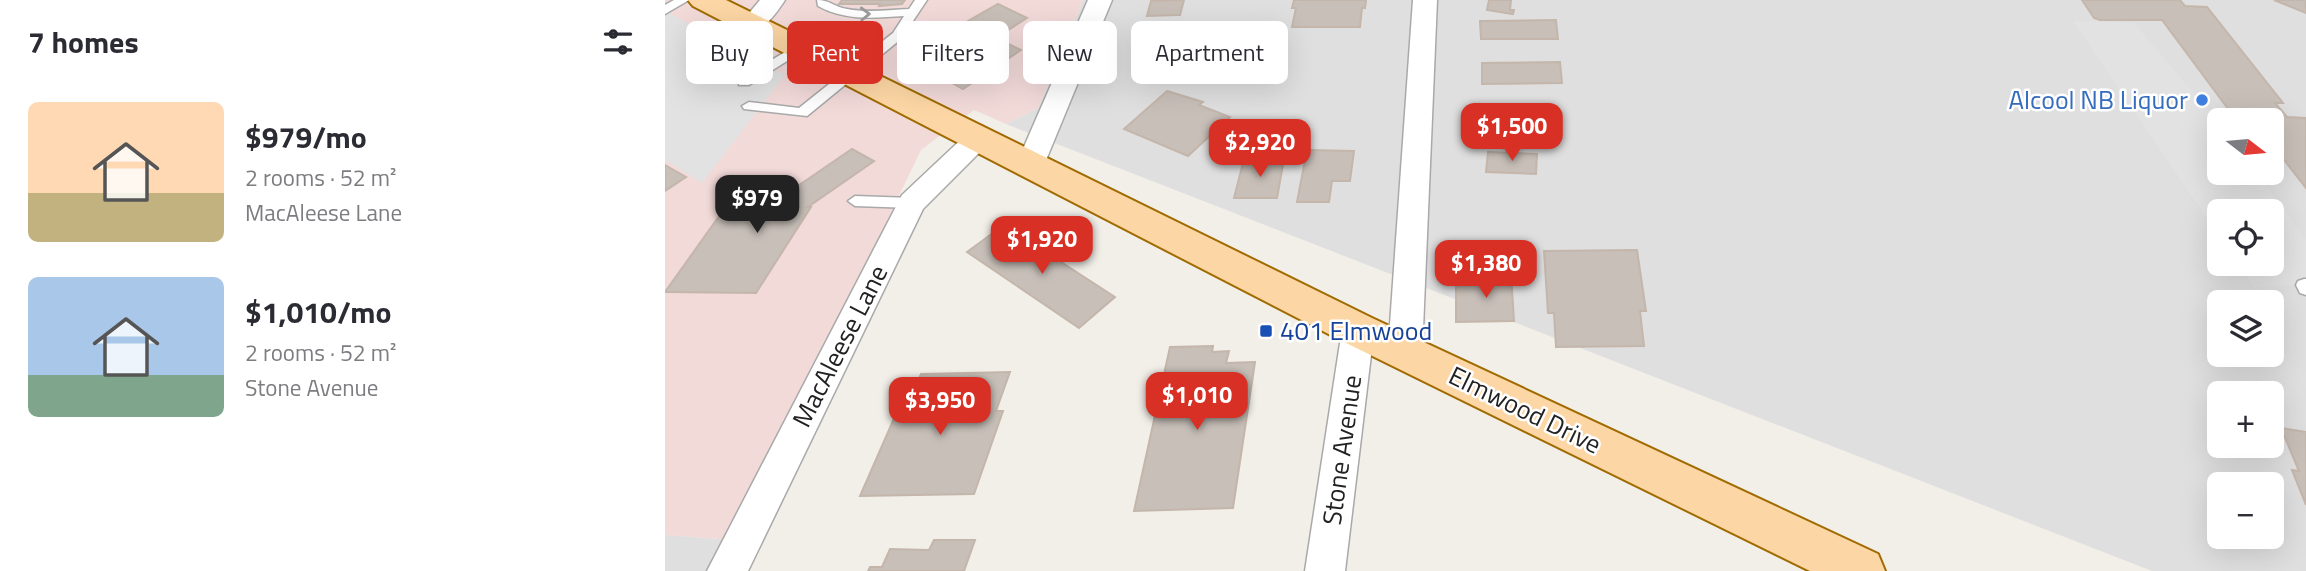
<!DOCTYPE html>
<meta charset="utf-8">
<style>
body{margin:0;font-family:"Titillium Web",sans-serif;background:#f7f7f7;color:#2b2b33;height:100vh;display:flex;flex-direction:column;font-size:26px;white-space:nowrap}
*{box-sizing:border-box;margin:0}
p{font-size:23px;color:#7c7c81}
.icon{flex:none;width:38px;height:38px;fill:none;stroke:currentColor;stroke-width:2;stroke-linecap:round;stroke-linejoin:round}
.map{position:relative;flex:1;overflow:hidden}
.drawer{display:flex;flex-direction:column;background:#fff;width:665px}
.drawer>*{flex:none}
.top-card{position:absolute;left:21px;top:21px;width:665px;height:63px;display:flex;gap:14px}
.needle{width:46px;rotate:106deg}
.buttons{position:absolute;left:1542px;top:108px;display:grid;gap:14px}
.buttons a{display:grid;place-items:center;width:77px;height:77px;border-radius:10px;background:#fff;box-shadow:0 7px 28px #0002;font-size:35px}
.price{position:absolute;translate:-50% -60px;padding:0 16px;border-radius:14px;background:#d93025;color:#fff;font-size:23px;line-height:46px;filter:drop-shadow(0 2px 4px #0008)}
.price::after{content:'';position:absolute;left:50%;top:42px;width:21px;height:16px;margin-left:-10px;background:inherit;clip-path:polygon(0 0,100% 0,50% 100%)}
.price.active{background:#222;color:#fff}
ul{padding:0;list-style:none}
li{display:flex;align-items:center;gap:21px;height:175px;padding:0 28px}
li span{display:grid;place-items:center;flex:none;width:196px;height:140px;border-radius:10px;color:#555}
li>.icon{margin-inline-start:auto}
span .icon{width:84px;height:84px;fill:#fffc;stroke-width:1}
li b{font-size:30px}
h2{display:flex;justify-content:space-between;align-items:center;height:84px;padding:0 28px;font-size:30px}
.chip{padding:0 24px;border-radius:10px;background:#fff;box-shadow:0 7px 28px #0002;font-size:24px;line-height:63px}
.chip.active{background:#d93025;color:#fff}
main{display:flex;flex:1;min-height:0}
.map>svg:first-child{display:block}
.residential{fill:#e0dfdf;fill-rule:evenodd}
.commercial{fill:#f2dad9}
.parking{fill:#e2e2e2}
.building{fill:#c7bfb8;stroke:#c4b6ab;stroke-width:2}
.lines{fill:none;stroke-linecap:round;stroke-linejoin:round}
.lane-casing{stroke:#a9a9a9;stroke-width:3}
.street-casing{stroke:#a9a9a9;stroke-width:3}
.primary-casing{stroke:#a06b00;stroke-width:4}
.lane{fill:#fff;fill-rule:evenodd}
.street{fill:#fff;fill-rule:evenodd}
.primary{fill:#fcd6a4;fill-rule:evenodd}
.oneway{stroke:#9c9c9c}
.shop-dot{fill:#3f7fe0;stroke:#fff;stroke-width:2.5}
.transit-dot{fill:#1a4fb4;stroke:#fff;stroke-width:2.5}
.labels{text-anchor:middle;stroke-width:5;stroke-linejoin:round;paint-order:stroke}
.shop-label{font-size:26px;fill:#366cbe;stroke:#fff;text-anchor:end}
.transit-label{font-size:26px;fill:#164399;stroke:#fff;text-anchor:start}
.street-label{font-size:26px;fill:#222;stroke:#fff}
</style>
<main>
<section class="drawer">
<h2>7 homes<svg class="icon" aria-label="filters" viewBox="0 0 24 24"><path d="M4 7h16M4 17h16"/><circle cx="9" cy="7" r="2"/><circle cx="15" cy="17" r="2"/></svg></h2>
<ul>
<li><span style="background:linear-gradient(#ffd9b3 65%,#c2b280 0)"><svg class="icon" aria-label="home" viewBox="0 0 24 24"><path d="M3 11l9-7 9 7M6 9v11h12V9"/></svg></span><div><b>$979/mo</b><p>2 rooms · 52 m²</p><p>MacAleese Lane</p></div></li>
<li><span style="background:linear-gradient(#a9c7e8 70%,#7fa58c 0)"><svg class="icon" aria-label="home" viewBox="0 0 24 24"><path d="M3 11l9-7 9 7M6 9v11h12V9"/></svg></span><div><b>$1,010/mo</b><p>2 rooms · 52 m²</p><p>Stone Avenue</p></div></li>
</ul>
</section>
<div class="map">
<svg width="1641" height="571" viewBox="0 0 1641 571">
<rect width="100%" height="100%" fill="#f2efe9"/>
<g class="residential">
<path d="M418,0h1223v571h-154l-1146,-447 32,-16zM1554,121h52v52h-52zM1554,212h52v52h-52zM1554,303h52v52h-52zM1554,394h52v52h-52zM1554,485h52v52h-52z"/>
<polygon points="0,535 68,540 51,571 0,571"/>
</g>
<polygon class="commercial" points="0,0 418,0 373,108 341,124 309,110 256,150 68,540 0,535"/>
<g class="parking">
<polygon points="0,11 120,75 37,183 0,160"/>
<polygon points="1408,21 1469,23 1554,123 1554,173 1591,173 1641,240 1641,285 1589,287 1573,264 1606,264 1606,212 1554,212 1554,236"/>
</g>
<g class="building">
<polygon points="177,0 240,0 237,4 214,6 215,4 174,4"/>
<polygon points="519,0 515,15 482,16 486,1"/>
<polygon points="629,0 701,0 700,8 697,8 695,27 627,27 631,8 627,8"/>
<polygon points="824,0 846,0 845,10 849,10 848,14 822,10"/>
<polygon points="1417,0 1515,0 1520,6 1542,7 1618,103 1610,103 1622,117 1641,118 1641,188 1606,143 1606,121 1560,121 1557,117 1569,117 1497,20 1435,20 1429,18"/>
<polygon points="1609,0 1641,0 1641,13"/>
<polygon points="333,4 362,18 331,38 356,50 298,89 280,79 309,61 270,40"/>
<polygon points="891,20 893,39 816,39 815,21"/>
<polygon points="473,36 510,36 504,52 467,52"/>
<polygon points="895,62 897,83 817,84 817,63"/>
<polygon points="502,91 538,102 534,105 565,117 523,156 459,129"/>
<polygon points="859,106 862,134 820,135 819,107"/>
<polygon points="187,149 209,161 143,207 146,207 91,293 0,292 62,205 105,205"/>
<polygon points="642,150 689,151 685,181 667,181 664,202 632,202"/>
<polygon points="823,152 872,154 871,174 821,172"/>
<polygon points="579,159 619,159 612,198 569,198"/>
<polygon points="0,165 21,177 0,191"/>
<polygon points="339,225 450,297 414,328 302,252"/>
<polygon points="972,250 981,311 975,311 979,346 891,347 889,313 883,313 879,251"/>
<polygon points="846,274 849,321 791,322 791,284 817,283 817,275"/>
<polygon points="548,346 547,352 564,351 561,363 590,362 568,508 469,511 505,347"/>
<polygon points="345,372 331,411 338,411 309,494 195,496 231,414 239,413 256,374"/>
<polygon points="1616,428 1641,432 1641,505 1627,470 1634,471"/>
<polygon points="269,540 310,540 299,571 203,571 205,567 217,567 225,549 264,550"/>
</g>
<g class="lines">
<g class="lane-casing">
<g id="lane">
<polygon points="9,0 24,0 0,14 0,5"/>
<path d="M152,0c13,0 17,7 30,9 20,4 42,1 62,0l6,-9h12l-26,39 -94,77 -63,-7 -2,-3 7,-4 50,6 94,-75 11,-17c-30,2 -59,5 -86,-10z"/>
<polygon points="134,44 140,48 138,51 84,85 74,85 74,79"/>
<polygon points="190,196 247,198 254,203 247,208 190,206 183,201"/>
<polygon points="1639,279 1641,279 1641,295 1635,293 1631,285 1633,281"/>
</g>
</g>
<g class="street-casing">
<g id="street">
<path d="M95,0h25c-10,15 -22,34 -42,29l-3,-5z"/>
<polygon points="423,0 447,0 379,165 375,172 365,175 355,172 351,165"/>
<polygon points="748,0 772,0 757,353 752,363 740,367 728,363 723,353"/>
<polygon points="314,130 324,132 328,139 258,209 83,571 42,571 237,195 304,132"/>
<polygon points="693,317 705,321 709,330 680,571 640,571 677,330 681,321"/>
</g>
</g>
<g class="primary-casing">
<polygon id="primary" points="23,0 61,0 707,318 1213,554 1220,571 1145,571 679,342 28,6"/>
</g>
<use href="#lane" class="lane"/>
<use href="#street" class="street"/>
<use href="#primary" class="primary"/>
</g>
<defs><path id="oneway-chevron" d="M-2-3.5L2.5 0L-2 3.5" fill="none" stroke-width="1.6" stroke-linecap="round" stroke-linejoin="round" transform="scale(1.75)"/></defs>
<use class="oneway" href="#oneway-chevron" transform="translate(200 14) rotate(-2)"/>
<circle class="shop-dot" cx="1537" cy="100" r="7"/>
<rect class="transit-dot" x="594" y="324" width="14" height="14" rx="3.5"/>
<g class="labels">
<g class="shop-label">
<text x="1523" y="109">Alcool NB Liquor</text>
</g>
<g class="transit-label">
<text x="615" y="340">401 Elmwood</text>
</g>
<g class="street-label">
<text transform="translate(175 346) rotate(-63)" y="9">MacAleese Lane</text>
<text transform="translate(860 410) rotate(26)" y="9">Elmwood Drive</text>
<text transform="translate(677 450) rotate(-82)" y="9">Stone Avenue</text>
</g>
</g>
</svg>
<div class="buttons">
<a><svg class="needle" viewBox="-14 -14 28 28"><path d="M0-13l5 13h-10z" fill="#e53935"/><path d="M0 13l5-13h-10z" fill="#7c7c81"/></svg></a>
<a><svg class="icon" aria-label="locate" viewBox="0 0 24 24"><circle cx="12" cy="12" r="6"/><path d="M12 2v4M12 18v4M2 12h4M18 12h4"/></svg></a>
<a><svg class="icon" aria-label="layers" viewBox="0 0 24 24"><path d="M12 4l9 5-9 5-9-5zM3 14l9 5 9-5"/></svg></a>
<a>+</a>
<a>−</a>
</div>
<b class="price" style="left:847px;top:163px">$1,500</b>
<b class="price" style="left:595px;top:179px">$2,920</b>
<b class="price active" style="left:92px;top:235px">$979</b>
<b class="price" style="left:377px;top:276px">$1,920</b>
<b class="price" style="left:821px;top:300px">$1,380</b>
<b class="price" style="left:532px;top:432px">$1,010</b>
<b class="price" style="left:275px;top:437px">$3,950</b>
<div class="top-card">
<a class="chip">Buy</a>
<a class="chip active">Rent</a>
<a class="chip">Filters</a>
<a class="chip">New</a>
<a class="chip">Apartment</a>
</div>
</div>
</main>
